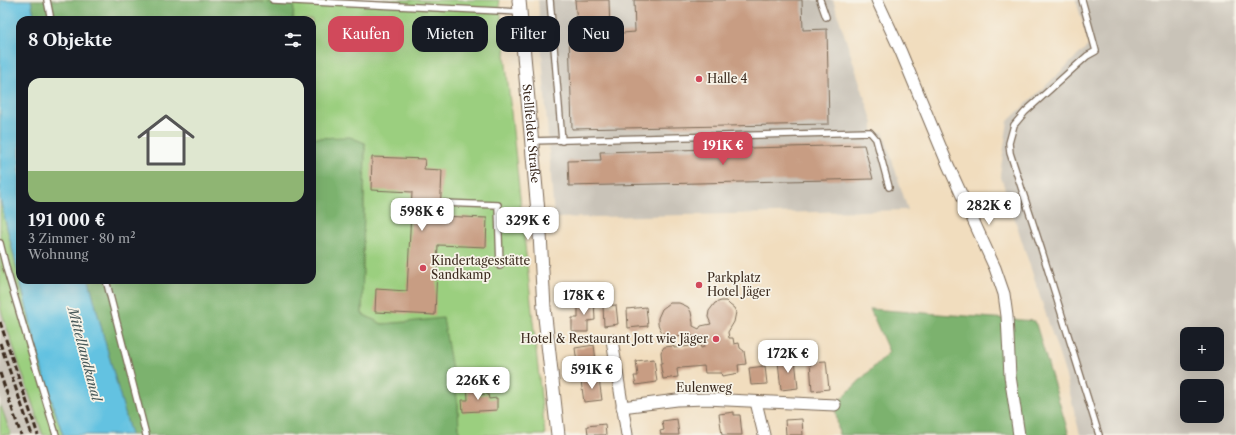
<!DOCTYPE html>
<html lang="de">
<meta charset="utf-8">
<style>
body{margin:0;font-family:"Libre Caslon Text",serif;background:#242831;color:#f1f3f6;height:100vh;display:flex;flex-direction:column;font-size:15px;white-space:nowrap}
*{box-sizing:border-box;margin:0}
p{font-size:13px;color:#9ea1a6}
.icon{flex:none;width:22px;height:22px;fill:none;stroke:currentColor;stroke-width:2;stroke-linecap:round;stroke-linejoin:round}
.map{position:relative;flex:1;overflow:hidden}
.details{position:absolute;left:16px;top:16px;width:300px;height:268px;display:flex;flex-direction:column;background:#171b24;border-radius:12px;box-shadow:0 4px 16px #0002}
.details>*{flex:none}
.banner{position:absolute;left:328px;top:16px;width:380px;height:36px;display:flex;gap:8px}
.controls{position:absolute;left:1180px;top:327px;display:grid;gap:8px}
.controls a{display:grid;place-items:center;width:44px;height:44px;border-radius:8px;background:#171b24;box-shadow:0 4px 16px #0002;font-size:20px}
.price{position:absolute;translate:-50% -34px;padding:0 9px;border-radius:8px;background:#fff;color:#222;font-size:13px;line-height:26px;filter:drop-shadow(0 1px 2px #0008)}
.price::after{content:'';position:absolute;left:50%;top:24px;width:12px;height:9px;margin-left:-6px;background:inherit;clip-path:polygon(0 0,100% 0,50% 100%)}
.price.active{background:#d1495b;color:#fff}
ul{padding:0;list-style:none}
li{display:grid;align-content:center;gap:8px;height:212px;padding:0 12px}
li span{display:grid;place-items:center;height:124px;border-radius:12px;color:#555}
li>.icon{margin-inline-start:auto}
span .icon{width:72px;height:72px;fill:#fffc;stroke-width:1}
li b{font-size:17px}
h2{display:flex;justify-content:space-between;align-items:center;height:48px;padding:0 12px;font-size:17px}
.chip{padding:0 14px;border-radius:12px;background:#171b24;box-shadow:0 4px 16px #0002;font-size:14px;line-height:36px}
.chip.active{background:#d1495b;color:#fff}
.map>svg:first-child{display:block}
.industrial{fill:#c9c3b8;fill-rule:evenodd}
.green{fill:#9bcf7f;stroke:#6b7c4e}
.forest{fill:#7cb26e;stroke:#5c6e46}
.water{fill:#63c2e1;stroke:#4f7680}
.building{fill:#c89d83}
.lines{fill:none;stroke-linecap:round;stroke-linejoin:round}
.service-casing{stroke:#7b6956;stroke-width:8}
.minor-casing{stroke:#7b6956;stroke-width:13}
.tertiary-casing{stroke:#7b6956;stroke-width:15}
.service{stroke:#fff;stroke-width:5.5}
.minor{stroke:#fff;stroke-width:11}
.tertiary{stroke:#fff;stroke-width:13}
.rail{stroke:#3b2a1e;stroke-width:3;stroke-dasharray:6 3;stroke-linecap:butt}
.poi-dot{fill:#d1495b;stroke:#f7f3e8;stroke-width:1.5}
.labels{text-anchor:middle;stroke-width:3.5;stroke-linejoin:round;paint-order:stroke}
.poi-label{font-size:12px;fill:#3b2a1e;stroke:#f7f3e8;text-anchor:start}
.street-label{font-size:12px;fill:#3b2a1e;stroke:#f7f3e8}
.water-label{font-size:13px;font-style:italic;fill:#475858;stroke:#f7f3e8}
</style>
<div class="map">
<svg width="1236" height="435" viewBox="0 0 1236 435">
<rect width="100%" height="100%" fill="#f7f3e8"/>
<filter id="ink" filterUnits="userSpaceOnUse"><feTurbulence type="fractalNoise" baseFrequency=".025" numOctaves="2"/><feDisplacementMap in="SourceGraphic" scale="8" xChannelSelector="R" yChannelSelector="G"/><feConvolveMatrix kernelMatrix="1 2 1 2 8 2 1 2 1" color-interpolation-filters="sRGB"/></filter>
<filter id="wash" filterUnits="userSpaceOnUse"><feTurbulence type="fractalNoise" baseFrequency=".012" numOctaves="4" result="noise"/><feDisplacementMap in="SourceGraphic" scale="16" xChannelSelector="R" yChannelSelector="G"/><feGaussianBlur stdDeviation="0.9" result="paint"/><feColorMatrix in="noise" values="0 0 0 0 0 0 0 0 0 0 0 0 0 0 0 0 0 1.4 0 .05"/><feComposite in="paint" operator="in"/></filter>
<g filter="url(#wash)">
<rect width="100%" height="100%" fill="#f1ddbe"/>
<g class="industrial">
<polygon points="538,0 833,0 873,123 873,134 883,132 908,210 554,218"/>
<path d="M1076,0h160v435h-156l-15,-62 -65,-199 8,-53 81,-76zM1187,334h30v30h-30zM1187,386h30v30h-30z"/>
<polygon points="0,307 43,435 11,435 0,403"/>
</g>
<g class="green">
<polygon points="219,0 499,0 503,30 507,30 505,55 545,435 459,435 458,404 407,322 382,324 362,314 365,143 312,138 312,20 293,20 293,4"/>
<polygon points="0,199 43,374 63,435 43,435 0,307"/>
<polygon points="0,403 11,435 0,435"/>
</g>
<g class="forest">
<polygon points="31,0 219,0 294,4 293,20 35,20"/>
<polygon points="350,137 365,143 362,314 382,324 407,322 443,318 458,404 459,435 131,435 104,338 89,280 312,280 312,138"/>
<polygon points="870,309 1035,321 1069,435 839,435 835,405 889,352"/>
</g>
<polygon class="water" points="0,0 31,0 35,20 20,20 20,280 89,280 104,338 131,435 63,435 43,374 0,199"/>
<g id="blocks">
<g class="building">
<polygon points="575,0 609,0 610,34 635,32 634,0 802,0 803,30 827,29 829,124 572,129 569,35 578,35"/>
<polygon points="864,145 873,179 569,186 568,161 601,160 600,152"/>
<polygon points="372,157 425,159 424,169 442,170 440,216 487,218 486,247 438,245 435,315 375,312 376,289 407,291 412,192 371,190"/>
<polygon points="578,300 594,300 595,320 588,321 588,332 572,332 572,318 578,318"/>
<polygon points="721,301 726,301 730,305 734,308 736,312 734,322 728,332 729,338 733,338 734,344 739,343 740,348 744,351 746,364 738,365 739,373 722,376 721,373 705,373 704,366 681,368 677,369 678,377 663,379 660,363 662,363 661,352 664,347 674,346 674,348 700,345 701,348 704,347 703,343 700,340 688,333 683,336 676,337 669,337 664,334 660,329 658,324 658,318 662,309 670,303 679,303 684,305 688,307 691,312 693,323 693,326 699,329 701,326 711,324 708,317 709,311 715,303"/>
<polygon points="616,305 618,324 604,326 603,306"/>
<polygon points="646,307 648,326 628,328 627,309"/>
<polygon points="594,345 596,361 577,363 575,348"/>
<polygon points="654,359 657,382 636,385 634,376 638,376 636,361"/>
<polygon points="795,359 798,388 781,390 778,361"/>
<polygon points="826,361 829,389 812,391 810,362"/>
<polygon points="765,366 767,384 751,385 749,368"/>
<polygon points="599,379 602,400 584,402 581,381"/>
<polygon points="478,383 478,395 488,394 489,399 497,398 497,410 463,412 462,400 468,400 467,384"/>
<polygon points="734,412 734,415 740,415 742,435 722,435 719,414"/>
<polygon points="677,419 679,435 661,435 660,431 664,430 662,421"/>
<polygon points="802,419 803,435 786,435 785,420"/>
<polygon points="605,424 606,435 588,435 587,426"/>
</g>
</g>
</g>
<g filter="url(#ink)">
<use href="#blocks" fill-opacity="0" stroke="#7b6956" stroke-width="1"/>
<g class="lines">
<g class="service-casing">
<g id="service">
<polyline points="47,0 51,20"/>
<polyline points="273,0 520,12"/>
<polyline points="550,0 562,141"/>
<polyline points="820,0 826,17"/>
<polyline points="1082,0 1096,51 1087,56 1025,112 1014,125 1009,143 1010,153 1041,248 1099,435"/>
<polyline points="531,141 870,132 876,139 889,187"/>
<polyline points="441,203 498,205 500,266"/>
<polyline points="0,243 7,271 56,435"/>
<polyline points="106,280 146,435"/>
</g>
</g>
<g class="minor-casing">
<g id="minor">
<polyline points="877,0 901,52 948,165 995,268 1004,294 1007,316 1010,376 1019,435"/>
<polyline points="612,340 627,435"/>
<polyline points="756,402 764,435"/>
<polyline points="622,407 677,400 706,399 835,405"/>
</g>
</g>
<g class="tertiary-casing">
<g id="tertiary">
<path id="s1" d="M519,0l21,234 4,74 14,127"/>
</g>
</g>
<use href="#service" class="service"/>
<use href="#minor" class="minor"/>
<use href="#tertiary" class="tertiary"/>
<g class="rail">
<polyline points="0,322 38,435"/>
<polyline points="0,343 32,435"/>
<polyline points="0,373 21,435"/>
</g>
</g>
</g>
<g class="poi-dot">
<circle cx="699" cy="79" r="4"/>
<circle cx="423" cy="268" r="4"/>
<circle cx="699" cy="285" r="4"/>
<circle cx="716" cy="339" r="4"/>
</g>
<g class="labels">
<g class="poi-label">
<text x="707" y="83">Halle 4</text>
<text x="431" y="265">Kindertagesstätte<tspan x="431" dy="14">Sandkamp</tspan></text>
<text x="707" y="282">Parkplatz<tspan x="707" dy="14">Hotel Jäger</tspan></text>
<text x="708" y="343" text-anchor="end">Hotel &amp; Restaurant Jott wie Jäger</text>
</g>
<g class="street-label">
<text dy="4" stroke="none"><textPath href="#s1" startOffset="134">Stellfelder Straße</textPath></text>
<text x="704" y="392">Eulenweg</text>
</g>
<g class="water-label">
<text transform="translate(85 354) rotate(75)" y="5">Mittellandkanal</text>
</g>
</g>
</svg>
<div class="controls">
<a>+</a>
<a>−</a>
</div>
<b class="price active" style="left:723px;top:166px">191K €</b>
<b class="price" style="left:989px;top:226px">282K €</b>
<b class="price" style="left:422px;top:232px">598K €</b>
<b class="price" style="left:528px;top:241px">329K €</b>
<b class="price" style="left:584px;top:316px">178K €</b>
<b class="price" style="left:788px;top:374px">172K €</b>
<b class="price" style="left:592px;top:390px">591K €</b>
<b class="price" style="left:478px;top:401px">226K €</b>
<div class="banner">
<a class="chip active">Kaufen</a>
<a class="chip">Mieten</a>
<a class="chip">Filter</a>
<a class="chip">Neu</a>
</div>
<section class="details">
<h2>8 Objekte<svg class="icon" aria-label="filters" viewBox="0 0 24 24"><path d="M4 7h16M4 17h16"/><circle cx="9" cy="7" r="2"/><circle cx="15" cy="17" r="2"/></svg></h2>
<ul>
<li><span style="background:linear-gradient(#dfe7d0 75%,#8fb573 0)"><svg class="icon" aria-label="home" viewBox="0 0 24 24"><path d="M3 11l9-7 9 7M6 9v11h12V9"/></svg></span><div><b>191 000 €</b><p>3 Zimmer · 80 m²</p><p>Wohnung</p></div></li>
</ul>
</section>
</div>
